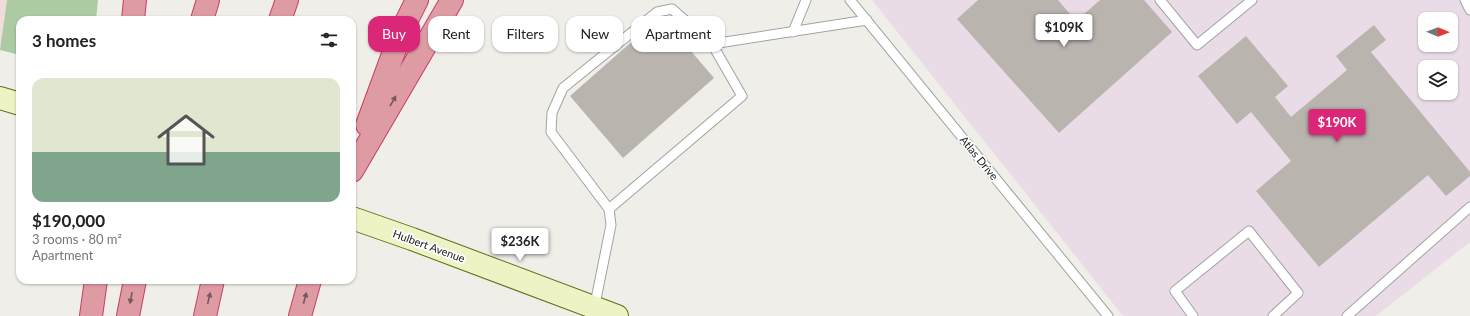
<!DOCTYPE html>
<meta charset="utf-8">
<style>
body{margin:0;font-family:Lato,sans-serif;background:#f2f2f2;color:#222;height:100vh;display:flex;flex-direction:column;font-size:15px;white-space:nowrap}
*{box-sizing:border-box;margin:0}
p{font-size:13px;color:#767676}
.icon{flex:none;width:22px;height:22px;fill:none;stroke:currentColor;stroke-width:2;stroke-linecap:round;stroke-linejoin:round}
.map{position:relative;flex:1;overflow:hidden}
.side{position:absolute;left:16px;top:16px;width:340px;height:268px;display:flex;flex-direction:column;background:#fff;border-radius:12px;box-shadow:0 1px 3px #0004}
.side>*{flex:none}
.hud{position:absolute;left:368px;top:16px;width:380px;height:36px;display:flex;gap:8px}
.needle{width:26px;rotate:91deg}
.controls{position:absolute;left:1418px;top:12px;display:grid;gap:8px}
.controls a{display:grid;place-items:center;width:40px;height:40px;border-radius:8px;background:#fff;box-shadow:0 1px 3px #0004;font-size:20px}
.price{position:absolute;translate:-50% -34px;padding:0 9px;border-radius:4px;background:#fff;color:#222;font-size:13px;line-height:26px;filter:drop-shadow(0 1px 2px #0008)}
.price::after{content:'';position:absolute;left:50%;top:24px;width:12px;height:9px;margin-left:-6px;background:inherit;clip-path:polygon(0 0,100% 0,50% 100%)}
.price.current{background:#db2777;color:#fff}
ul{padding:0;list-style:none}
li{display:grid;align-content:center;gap:8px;height:212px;padding:0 16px}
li+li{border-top:1px solid #e0e0e0}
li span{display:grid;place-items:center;height:124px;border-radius:12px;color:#555}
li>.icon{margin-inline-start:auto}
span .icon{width:72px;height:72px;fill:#fffc;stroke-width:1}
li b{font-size:17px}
h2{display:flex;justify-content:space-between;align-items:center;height:48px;padding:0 16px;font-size:17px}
.tag{padding:0 14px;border-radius:12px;background:#fff;box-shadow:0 1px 3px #0004;font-size:14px;line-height:36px}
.tag.current{background:#db2777;color:#fff}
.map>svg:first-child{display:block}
.commercial{fill:#efdddb}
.industrial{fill:#e9dce6;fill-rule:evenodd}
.forest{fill:#adcba3}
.building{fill:#bab4af}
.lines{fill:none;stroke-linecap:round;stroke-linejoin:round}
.lane-casing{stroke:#a2a2a2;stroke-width:11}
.secondary-casing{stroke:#606e13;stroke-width:24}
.highway-casing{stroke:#c73e66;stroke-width:24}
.lane{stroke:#fff;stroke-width:9}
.secondary{stroke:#eef3c5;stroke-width:22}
.highway{stroke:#de9ba4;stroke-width:22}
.oneway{fill:#76585c}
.labels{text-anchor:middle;stroke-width:3.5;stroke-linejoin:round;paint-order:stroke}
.street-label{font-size:11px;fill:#212121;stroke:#fff}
</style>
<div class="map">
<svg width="1470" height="316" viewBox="0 0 1470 316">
<rect width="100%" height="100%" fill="#f0eee9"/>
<polygon class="commercial" points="0,0 7,0 0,53"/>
<path class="industrial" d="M872,0h598v242l-94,74h-253zM1425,19h26v26h-26zM1425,67h26v26h-26z"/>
<polygon class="forest" points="7,0 98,0 96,20 20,20 20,55 0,50"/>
<g class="building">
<polygon points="978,0 1058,0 1076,21 1100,0 1144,0 1172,32 1059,133 957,19"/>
<polygon points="661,16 714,78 623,158 570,96"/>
<polygon points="1374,25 1386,40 1371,52 1470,172 1470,176 1446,196 1428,175 1319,267 1256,191 1291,161 1251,112 1237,124 1198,76 1246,36 1288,86 1275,97 1291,117 1347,70 1336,56"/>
</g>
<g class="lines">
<g class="lane-casing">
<g id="lane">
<polyline points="850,0 1108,316"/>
<polyline points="1160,0 1197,45 1252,0"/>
<polyline points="1465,0 1470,10"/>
<polyline points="793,32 806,0"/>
<polyline points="609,209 742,96 712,44"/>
<polyline points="594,309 611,225 609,209 551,132 552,113 563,88 657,12 672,9 712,44 867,20"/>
<polyline points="1193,316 1175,291 1249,231 1298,293 1273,316"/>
<polyline points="1347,316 1470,207"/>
</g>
</g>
<g class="secondary-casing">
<g id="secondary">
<polyline points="0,98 20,104"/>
<polyline points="352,218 412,239 617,316"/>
</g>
</g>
<g class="highway-casing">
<g id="highway">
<polyline points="133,20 135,0"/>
<polyline points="202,20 208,0"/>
<polyline points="280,20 287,0"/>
<polyline points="367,125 402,30 417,0"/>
<polyline points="352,171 452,0"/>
<polyline points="91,316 96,280"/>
<polyline points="128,316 135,280"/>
<polyline points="205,316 213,280"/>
<polyline points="300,316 310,280"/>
</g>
</g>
<use href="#lane" class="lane"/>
<use href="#secondary" class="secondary"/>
<use href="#highway" class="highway"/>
</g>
<defs><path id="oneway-solid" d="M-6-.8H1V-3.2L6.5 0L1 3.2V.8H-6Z"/></defs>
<g class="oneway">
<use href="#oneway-solid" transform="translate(393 101) rotate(-60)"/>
<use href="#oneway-solid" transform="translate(131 298) rotate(101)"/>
<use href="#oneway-solid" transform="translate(209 298) rotate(-77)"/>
<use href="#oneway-solid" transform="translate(305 298) rotate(-75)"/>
</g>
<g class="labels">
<g class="street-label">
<text transform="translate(979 158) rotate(51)" y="4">Atlas Drive</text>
<text transform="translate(429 246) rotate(20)" y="4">Hulbert Avenue</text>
</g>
</g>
</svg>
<div class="controls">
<a><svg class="needle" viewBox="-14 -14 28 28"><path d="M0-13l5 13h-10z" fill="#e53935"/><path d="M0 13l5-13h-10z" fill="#767676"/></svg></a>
<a><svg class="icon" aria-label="layers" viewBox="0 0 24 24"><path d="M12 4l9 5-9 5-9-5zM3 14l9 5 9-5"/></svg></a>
</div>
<b class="price" style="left:1064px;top:48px">$109K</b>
<b class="price current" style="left:1337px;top:143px">$190K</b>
<b class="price" style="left:520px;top:262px">$236K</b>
<div class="hud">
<a class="tag current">Buy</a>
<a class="tag">Rent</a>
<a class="tag">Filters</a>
<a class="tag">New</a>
<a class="tag">Apartment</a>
</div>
<section class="side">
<h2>3 homes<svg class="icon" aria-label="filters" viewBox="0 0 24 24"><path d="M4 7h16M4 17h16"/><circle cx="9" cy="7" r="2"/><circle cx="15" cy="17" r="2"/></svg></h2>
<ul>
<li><span style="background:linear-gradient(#dfe7d0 60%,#7fa58c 0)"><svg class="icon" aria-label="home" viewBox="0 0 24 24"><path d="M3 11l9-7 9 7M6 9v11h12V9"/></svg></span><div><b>$190,000</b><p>3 rooms · 80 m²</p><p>Apartment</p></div></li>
</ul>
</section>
</div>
